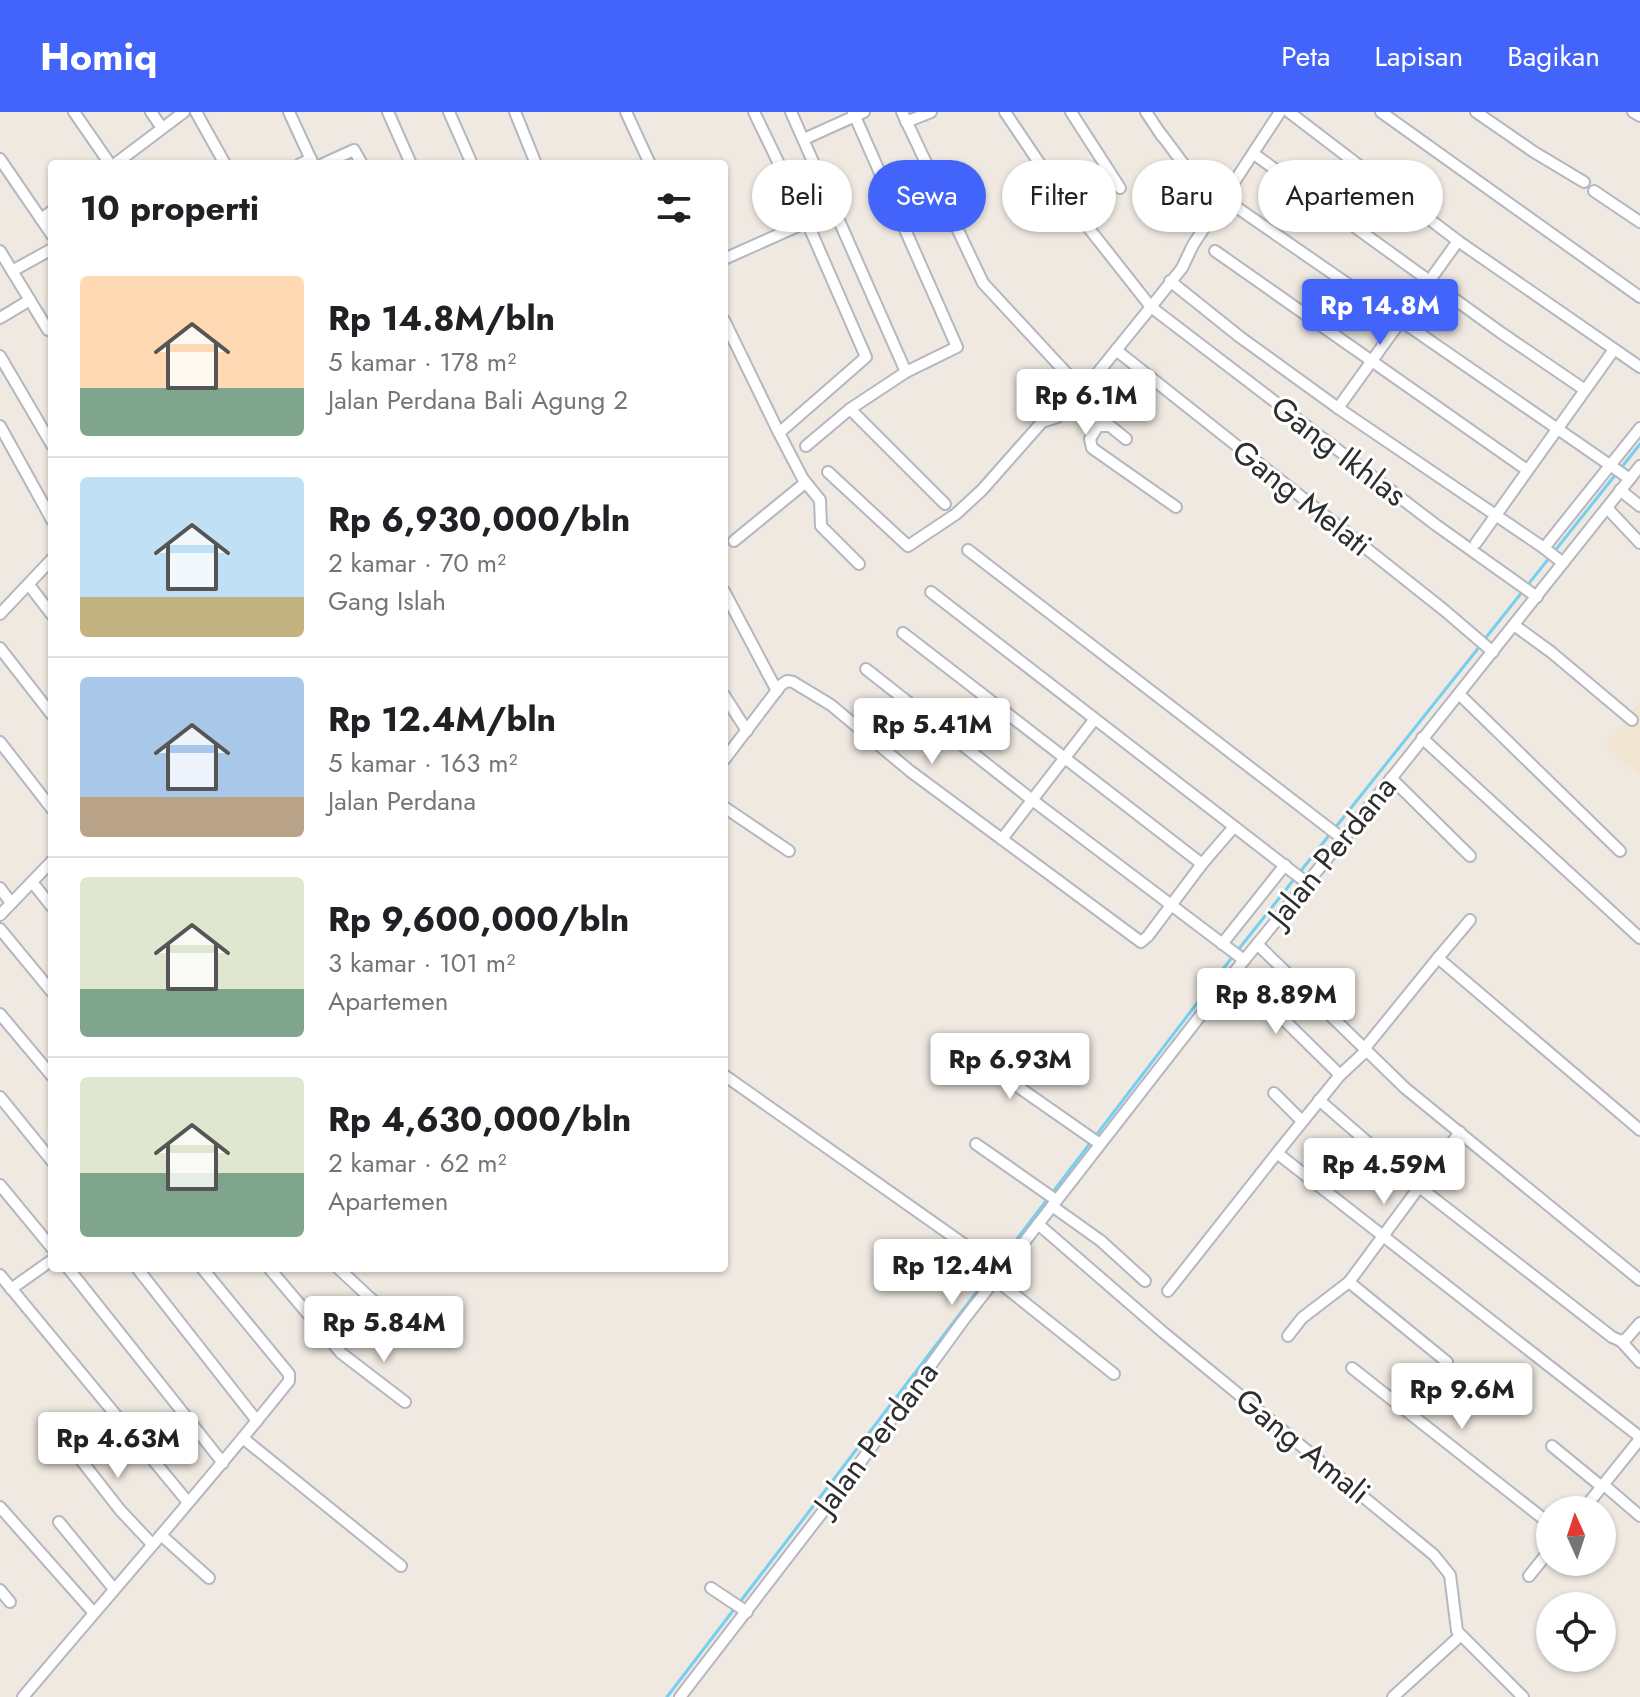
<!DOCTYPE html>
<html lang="id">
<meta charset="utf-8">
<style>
body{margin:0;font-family:Jost,sans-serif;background:#f6f6f6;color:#202124;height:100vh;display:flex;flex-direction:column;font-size:30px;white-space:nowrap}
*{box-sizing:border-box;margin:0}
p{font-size:26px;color:#757577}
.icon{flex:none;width:44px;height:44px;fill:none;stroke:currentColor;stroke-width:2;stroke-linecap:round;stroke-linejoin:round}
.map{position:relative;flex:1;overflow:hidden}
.details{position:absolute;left:48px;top:48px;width:680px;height:1112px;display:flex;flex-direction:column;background:#fff;border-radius:8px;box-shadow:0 2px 6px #0004}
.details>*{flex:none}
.top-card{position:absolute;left:752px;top:48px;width:760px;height:72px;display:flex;gap:16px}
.needle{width:52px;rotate:357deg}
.fabs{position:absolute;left:1536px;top:1384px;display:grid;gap:16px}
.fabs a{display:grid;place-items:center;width:80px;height:80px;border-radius:50%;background:#fff;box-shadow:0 2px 6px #0004;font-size:40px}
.price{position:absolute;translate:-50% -68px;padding:0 18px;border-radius:8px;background:#fff;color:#222;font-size:26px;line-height:52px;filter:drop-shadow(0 2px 4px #0008)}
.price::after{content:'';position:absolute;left:50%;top:48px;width:24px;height:18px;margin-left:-12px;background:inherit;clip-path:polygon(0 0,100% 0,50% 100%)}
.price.active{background:#4264fb;color:#fff}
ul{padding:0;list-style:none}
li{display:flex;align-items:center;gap:24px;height:200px;padding:0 32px}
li+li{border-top:2px solid #e0e0e0}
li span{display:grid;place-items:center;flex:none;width:224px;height:160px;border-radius:8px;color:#555}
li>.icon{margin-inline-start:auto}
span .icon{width:96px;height:96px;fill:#fffc;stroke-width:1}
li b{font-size:34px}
h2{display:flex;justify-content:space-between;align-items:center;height:96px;padding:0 32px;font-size:34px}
.tag{padding:0 28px;border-radius:36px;background:#fff;box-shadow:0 2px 6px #0004;font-size:28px;line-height:72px}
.tag.active{background:#4264fb;color:#fff}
header{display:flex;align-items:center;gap:48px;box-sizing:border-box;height:112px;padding:0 40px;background:#4264fb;color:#fff}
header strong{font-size:38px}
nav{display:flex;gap:44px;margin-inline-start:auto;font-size:28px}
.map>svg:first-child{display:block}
.education{fill:#f0e6d1}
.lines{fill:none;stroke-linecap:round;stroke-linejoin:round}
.stream{stroke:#75cff0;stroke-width:3}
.minor-casing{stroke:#b4b7c1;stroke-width:14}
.minor{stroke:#fff;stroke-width:10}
.labels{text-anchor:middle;stroke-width:6;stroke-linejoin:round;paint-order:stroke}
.street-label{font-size:32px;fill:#2e2e2e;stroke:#fff}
</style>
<header>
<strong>Homiq</strong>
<nav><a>Peta</a><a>Lapisan</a><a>Bagikan</a></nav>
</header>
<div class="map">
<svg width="1640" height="1585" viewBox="0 0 1640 1585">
<rect width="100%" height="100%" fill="#efe9e1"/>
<polygon class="education" points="1640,589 1640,664 1605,634"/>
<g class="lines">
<g class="stream">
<polyline points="1621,356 1640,332"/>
<polyline points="1484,528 1616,362"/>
<polyline points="1335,716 1480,534"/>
<polyline points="1300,760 1330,722"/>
<polyline points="1238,838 1295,766"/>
<polyline points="740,1490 1233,844"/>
<polyline points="667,1585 735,1496"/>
</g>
<g class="minor-casing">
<g id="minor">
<polyline points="74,0 110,52"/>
<polyline points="151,0 162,16"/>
<polyline points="196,0 225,52"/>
<polyline points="289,0 313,52"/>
<polyline points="388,0 411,52"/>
<polyline points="449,0 472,52"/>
<polyline points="515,0 536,52"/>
<polyline points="626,0 650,52"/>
<polyline points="754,0 807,110 866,245 779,321"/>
<polyline points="791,0 906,260"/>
<polyline points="902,0 983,171 1083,279"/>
<polyline points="1071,0 1120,76"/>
<polyline points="1146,0 1162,24"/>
<polyline points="1280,0 1193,133 1182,156 1151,195 1436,413 1537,485"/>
<polyline points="1289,0 1458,129 1640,255"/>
<polyline points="1381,0 1640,185"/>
<polyline points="1476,0 1534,40 1584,70"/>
<polyline points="1633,0 1640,4"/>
<polyline points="906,10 931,0"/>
<polyline points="1161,22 1218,98"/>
<polyline points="804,27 864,0"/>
<polyline points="1254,42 1500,220 1585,278"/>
<polyline points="0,47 52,123"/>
<polyline points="115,52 184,0"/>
<polyline points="300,52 311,47"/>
<polyline points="323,52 354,38 362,52"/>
<polyline points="1594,79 1640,110"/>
<polyline points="1229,90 1630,367"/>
<polyline points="41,107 52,99"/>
<polyline points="0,139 48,218"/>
<polyline points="1215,139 1527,358"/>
<polyline points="724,147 807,110"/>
<polyline points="12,159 52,137"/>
<polyline points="1170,169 1240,225 1338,296 1544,436 1640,316"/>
<polyline points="0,206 30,188"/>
<polyline points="724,208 779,321 803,367 820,388 821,414 859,452"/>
<polyline points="1116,238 1444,498 1493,540"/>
<polyline points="0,244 52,333"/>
<polyline points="1073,289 1098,314 1110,314 1126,327"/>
<polyline points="1338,296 1458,129"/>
<polyline points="850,297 945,392"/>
<polyline points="0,314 52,408"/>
<polyline points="1098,314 1090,327 1092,336 1176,395"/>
<polyline points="806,334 850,297 906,260 957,235 853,0"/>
<polyline points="828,360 908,434 956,402 982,378 1042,310 1057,305 1083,279 1151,195 1050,67 1005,0"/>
<polyline points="1620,378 1640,394"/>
<polyline points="1607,396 1640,431"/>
<polyline points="734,429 805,371"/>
<polyline points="1476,431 1613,239"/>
<polyline points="1544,436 1563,451"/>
<polyline points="968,438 1343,727"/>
<polyline points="29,473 52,503"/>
<polyline points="724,479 777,579"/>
<polyline points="931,480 1307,771"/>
<polyline points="0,502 52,447"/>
<polyline points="1514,513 1551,540 1632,608"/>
<polyline points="903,521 1202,752"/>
<polyline points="0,536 52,603"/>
<polyline points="866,557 1031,687 1244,848"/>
<polyline points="1459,582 1620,739"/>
<polyline points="724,583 747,619"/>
<polyline points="1422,626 1640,826"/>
<polyline points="873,628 904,587"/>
<polyline points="0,630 52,697"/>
<polyline points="724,648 781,573 787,569 793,570 831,593 910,659 1141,830 1148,824 1202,752 1233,716"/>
<polyline points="1391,666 1470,744"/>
<polyline points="724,695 789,739"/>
<polyline points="1002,727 1094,608"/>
<polyline points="32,770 52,795"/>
<polyline points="0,776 11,791"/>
<polyline points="0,803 52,749"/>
<polyline points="0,817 52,880"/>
<polyline points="1222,832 1285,753"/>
<polyline points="1257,832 1405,976 1640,1168"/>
<polyline points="1438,846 1470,808"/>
<polyline points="1232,863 1277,901 1340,963"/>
<polyline points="0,902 52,964"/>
<polyline points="951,928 1100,1032"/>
<polyline points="1364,937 1438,846 1640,1018"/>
<polyline points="1366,939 1340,963 1277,1041 1640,1325"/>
<polyline points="724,963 1002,1159"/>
<polyline points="1274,981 1302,1009"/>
<polyline points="0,985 52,1049"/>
<polyline points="1319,988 1418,1074 1612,1225 1621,1229 1626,1227 1640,1211"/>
<polyline points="976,1032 1056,1088"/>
<polyline points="0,1073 52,1136"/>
<polyline points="1052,1094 1101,1129 1145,1169"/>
<polyline points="1038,1112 1164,1221 1434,1443 1450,1463 1457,1519 1523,1585"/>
<polyline points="68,1156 223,1351"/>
<polyline points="137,1156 257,1309"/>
<polyline points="269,1156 341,1241 405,1290"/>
<polyline points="338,1156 383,1198"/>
<polyline points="0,1163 187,1389"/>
<polyline points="995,1167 1114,1262"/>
<polyline points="11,1177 52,1148"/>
<polyline points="1168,1179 1277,1041"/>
<polyline points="1288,1224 1302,1206 1349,1170"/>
<polyline points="1621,1229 1640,1250"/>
<polyline points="1447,1250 1349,1170 1460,1020"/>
<polyline points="1352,1256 1550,1412"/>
<polyline points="63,1325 120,1398 152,1432"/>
<polyline points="244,1327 401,1454"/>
<polyline points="1552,1334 1602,1375"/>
<polyline points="1604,1373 1640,1404"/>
<polyline points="0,1395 94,1501"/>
<polyline points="1583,1398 1640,1327"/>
<polyline points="59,1410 114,1477"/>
<polyline points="161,1423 209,1466"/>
<polyline points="1529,1464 1550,1438"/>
<polyline points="711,1476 747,1500"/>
<polyline points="0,1478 10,1490"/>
<path d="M23,1585c88,-105 180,-208 266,-316v-7l-87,-106"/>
<polyline points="680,1585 851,1363 962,1210 1232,863 1343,727 1640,354"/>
<polyline points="1393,1585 1460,1524"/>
</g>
</g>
<use href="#minor" class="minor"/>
</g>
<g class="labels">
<g class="street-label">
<text transform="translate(1339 339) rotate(37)" y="11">Gang Ikhlas</text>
<text transform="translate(1302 386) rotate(38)" y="11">Gang Melati</text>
<text transform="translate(1332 739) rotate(-51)" y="11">Jalan Perdana</text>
<text transform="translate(876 1326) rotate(-53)" y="11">Jalan Perdana</text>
<text transform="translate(1303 1334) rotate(39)" y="11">Gang Amali</text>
</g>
</g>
</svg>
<div class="fabs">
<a><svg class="needle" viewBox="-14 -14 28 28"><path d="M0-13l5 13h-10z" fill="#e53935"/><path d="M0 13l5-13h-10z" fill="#757577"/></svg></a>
<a><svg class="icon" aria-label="locate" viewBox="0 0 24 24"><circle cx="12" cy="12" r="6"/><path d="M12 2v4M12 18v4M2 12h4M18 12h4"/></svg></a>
</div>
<b class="price active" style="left:1380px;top:235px">Rp 14.8M</b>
<b class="price" style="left:1086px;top:325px">Rp 6.1M</b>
<b class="price" style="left:932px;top:654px">Rp 5.41M</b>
<b class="price" style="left:1276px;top:924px">Rp 8.89M</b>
<b class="price" style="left:1010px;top:989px">Rp 6.93M</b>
<b class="price" style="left:1384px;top:1094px">Rp 4.59M</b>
<b class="price" style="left:952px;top:1195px">Rp 12.4M</b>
<b class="price" style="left:384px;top:1252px">Rp 5.84M</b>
<b class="price" style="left:1462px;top:1319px">Rp 9.6M</b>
<b class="price" style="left:118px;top:1368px">Rp 4.63M</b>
<div class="top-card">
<a class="tag">Beli</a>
<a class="tag active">Sewa</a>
<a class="tag">Filter</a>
<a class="tag">Baru</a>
<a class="tag">Apartemen</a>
</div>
<section class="details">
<h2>10 properti<svg class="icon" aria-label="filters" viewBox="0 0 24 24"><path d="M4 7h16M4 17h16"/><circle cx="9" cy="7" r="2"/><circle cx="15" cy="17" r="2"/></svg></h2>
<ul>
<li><span style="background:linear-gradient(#ffd9b3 70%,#7fa58c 0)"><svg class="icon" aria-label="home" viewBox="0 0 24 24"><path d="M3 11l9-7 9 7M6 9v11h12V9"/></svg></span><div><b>Rp 14.8M/bln</b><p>5 kamar · 178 m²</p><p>Jalan Perdana Bali Agung 2</p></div></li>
<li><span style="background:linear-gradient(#bfe0f5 75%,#c2b280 0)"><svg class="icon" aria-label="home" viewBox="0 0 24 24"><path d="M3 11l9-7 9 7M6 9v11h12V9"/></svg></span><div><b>Rp 6,930,000/bln</b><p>2 kamar · 70 m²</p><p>Gang Islah</p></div></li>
<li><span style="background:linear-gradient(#a9c7e8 75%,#b9a48a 0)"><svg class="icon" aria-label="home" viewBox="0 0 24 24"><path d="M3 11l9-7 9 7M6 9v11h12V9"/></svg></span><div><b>Rp 12.4M/bln</b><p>5 kamar · 163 m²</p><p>Jalan Perdana</p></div></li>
<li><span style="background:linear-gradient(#dfe7d0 70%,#7fa58c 0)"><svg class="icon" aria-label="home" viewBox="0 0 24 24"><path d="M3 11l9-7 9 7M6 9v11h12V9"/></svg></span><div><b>Rp 9,600,000/bln</b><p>3 kamar · 101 m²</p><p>Apartemen</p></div></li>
<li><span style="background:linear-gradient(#dfe7d0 60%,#7fa58c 0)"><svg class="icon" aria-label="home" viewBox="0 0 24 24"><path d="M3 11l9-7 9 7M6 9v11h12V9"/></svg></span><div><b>Rp 4,630,000/bln</b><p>2 kamar · 62 m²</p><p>Apartemen</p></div></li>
</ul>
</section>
</div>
